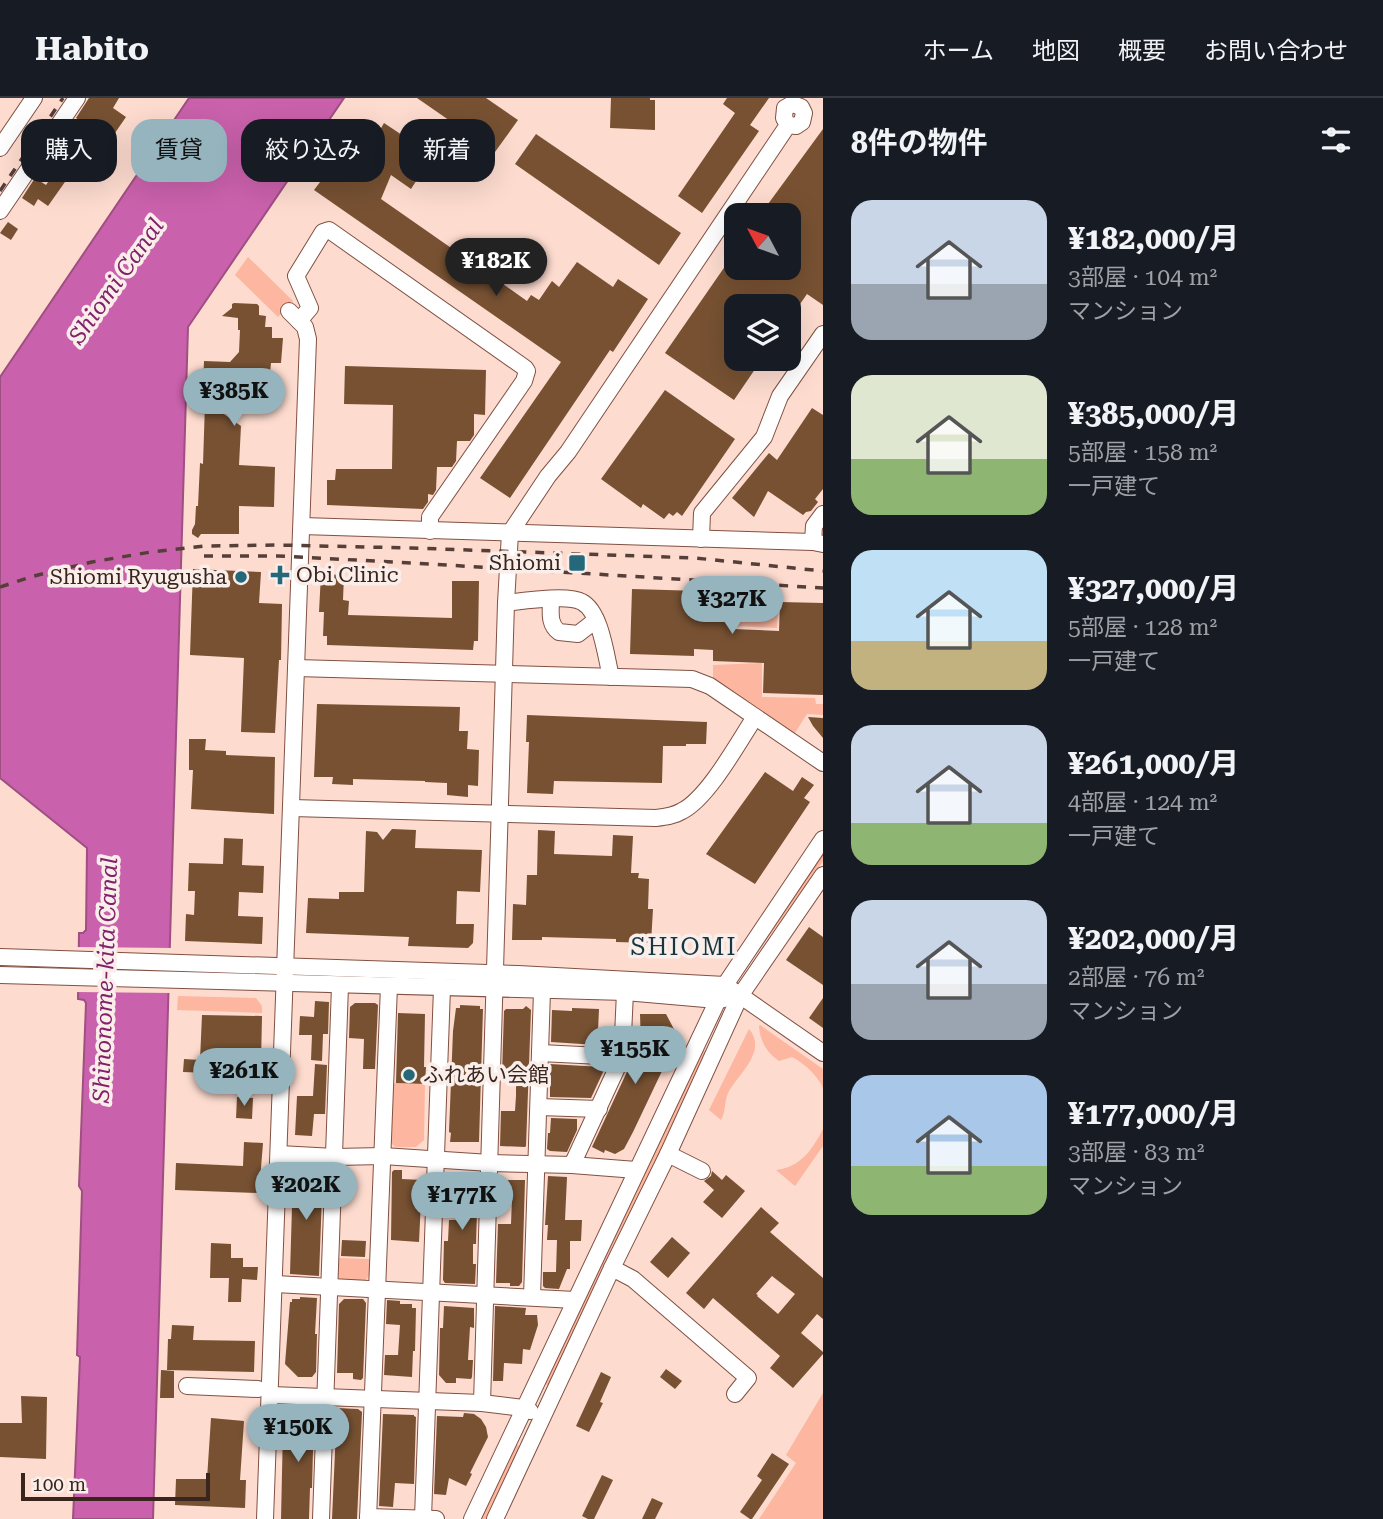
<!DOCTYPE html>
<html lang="ja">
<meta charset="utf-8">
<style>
body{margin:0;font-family:"Roboto Serif","Noto Sans JP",serif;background:#242831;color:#f1f3f6;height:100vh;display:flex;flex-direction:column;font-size:26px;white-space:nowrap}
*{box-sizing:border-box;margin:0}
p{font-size:23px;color:#9ea1a6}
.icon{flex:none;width:38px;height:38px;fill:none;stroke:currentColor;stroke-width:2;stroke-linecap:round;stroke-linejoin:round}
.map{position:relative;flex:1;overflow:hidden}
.side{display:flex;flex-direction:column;background:#171b24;width:560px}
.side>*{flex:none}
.banner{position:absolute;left:21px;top:21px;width:665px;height:63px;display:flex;gap:14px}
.needle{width:46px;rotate:311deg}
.controls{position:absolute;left:724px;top:105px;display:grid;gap:14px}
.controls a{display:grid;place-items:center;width:77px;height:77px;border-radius:14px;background:#171b24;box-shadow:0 7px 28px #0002;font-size:35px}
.scale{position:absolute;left:21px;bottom:18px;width:189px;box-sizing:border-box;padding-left:7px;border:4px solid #3a251e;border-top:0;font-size:19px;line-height:24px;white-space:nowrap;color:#3a251e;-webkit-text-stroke:5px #f9eeea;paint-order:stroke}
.price{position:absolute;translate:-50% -60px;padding:0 16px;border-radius:24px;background:#95b4be;color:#111;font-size:23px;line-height:46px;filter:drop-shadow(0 2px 4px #0008)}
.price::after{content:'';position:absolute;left:50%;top:42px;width:21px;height:16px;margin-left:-10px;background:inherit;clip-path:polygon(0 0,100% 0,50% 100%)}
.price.current{background:#222;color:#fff}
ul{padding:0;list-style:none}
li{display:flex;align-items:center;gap:21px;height:175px;padding:0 28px}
li span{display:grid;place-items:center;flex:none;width:196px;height:140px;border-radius:21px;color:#555}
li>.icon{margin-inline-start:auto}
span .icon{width:84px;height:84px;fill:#fffc;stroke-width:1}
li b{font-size:30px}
h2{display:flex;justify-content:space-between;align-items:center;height:84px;padding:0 28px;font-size:30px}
.pill{padding:0 24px;border-radius:21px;background:#171b24;box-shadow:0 7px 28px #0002;font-size:24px;line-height:63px}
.pill.current{background:#95b4be;color:#111}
header{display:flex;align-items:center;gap:42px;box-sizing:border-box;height:98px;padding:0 35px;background:#171b24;border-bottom:2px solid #363941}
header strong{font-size:33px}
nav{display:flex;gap:38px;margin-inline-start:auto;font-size:24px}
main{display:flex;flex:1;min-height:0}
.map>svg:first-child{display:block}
.green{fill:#fdb69f}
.water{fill:#ca61ac;stroke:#9f4f81;stroke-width:2}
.pier{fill:#fddbcf}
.building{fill:#775132;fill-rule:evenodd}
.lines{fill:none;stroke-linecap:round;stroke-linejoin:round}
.minor-casing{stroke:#805142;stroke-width:18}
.minor{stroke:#fff;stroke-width:16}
.rail{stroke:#563f38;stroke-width:3.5;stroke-dasharray:9 9;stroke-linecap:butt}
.poi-dot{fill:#25687a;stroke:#f9eeea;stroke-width:2.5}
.labels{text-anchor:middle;stroke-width:7;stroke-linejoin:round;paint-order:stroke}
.poi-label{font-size:21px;fill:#3a251e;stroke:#f9eeea;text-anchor:end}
.water-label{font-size:23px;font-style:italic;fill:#802169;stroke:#f9eeea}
.quarter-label{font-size:24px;letter-spacing:2px;fill:#17363f;stroke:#f9eeea}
</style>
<header>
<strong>Habito</strong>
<nav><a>ホーム</a><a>地図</a><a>概要</a><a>お問い合わせ</a></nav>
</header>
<main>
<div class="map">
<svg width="823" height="1421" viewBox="0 0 823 1421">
<rect width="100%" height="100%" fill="#fddbcf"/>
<g class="green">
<polygon points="248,159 293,203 278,219 235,177"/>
<polygon points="736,494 779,494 777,530 735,528"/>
<polygon points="762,565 762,599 815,600 816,606 823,606 823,617 807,616 793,638 713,586 713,567"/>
<polygon points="823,753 823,763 756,857 754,854"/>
<polygon points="178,898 256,900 262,908 262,915 177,912"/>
<path d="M760,927l63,44v19c-5,-12 -19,-25 -31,-31l-13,4c-12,-8 -19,-20 -20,-35z"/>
<path d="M749,931c19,22 -11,45 -21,64 -4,10 -2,18 -7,27l-12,-10z"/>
<polygon points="703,952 707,954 549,1288 544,1285 674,1009 686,989"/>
<polygon points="392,985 425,986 424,1042 416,1049 395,1049 390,1044"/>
<path d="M823,1031v17l-28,40 -19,-16c25,-3 36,-20 47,-41z"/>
<polygon points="338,1160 370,1161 369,1178 362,1186 344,1185 337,1177"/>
<polygon points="823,1295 823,1421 759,1421 796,1365 786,1357"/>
<polygon points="515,1346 520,1348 486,1421 480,1421"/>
</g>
<polygon class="water" points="189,0 344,0 188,229 153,1421 73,1421 80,1259 77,1257 82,1093 79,1088 86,905 84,902 78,901 79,835 83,835 86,832 87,750 0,680 0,279"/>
<polygon class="pier" points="75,849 173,850 172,895 75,894"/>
<g class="building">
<polygon points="89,0 119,0 113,10 126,19 99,58 91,53 102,37 76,20"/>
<polygon points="417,0 486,0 518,22 495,54"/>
<polygon points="611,0 650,0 650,2 655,2 655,32 610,30"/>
<polygon points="727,0 769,0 750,27 759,33 702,115 678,98 735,15 723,6"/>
<polygon points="384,25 417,47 416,49 431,60 411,91 391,77 381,101 477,168 478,167 506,180 503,186 527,203 531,197 539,202 552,183 559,189 577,164 613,189 618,181 648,201 613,254 610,252 510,400 480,380 561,264 314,92 333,67 351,80 375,30 380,32"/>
<polygon points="823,31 823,207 807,196 789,222 789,208 737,208 737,261 762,261 734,302 665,255 737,151 737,170 789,170 789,117 760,117"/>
<polygon points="536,36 681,135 659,167 515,66"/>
<polygon points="72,49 84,57 48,108 38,101 34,108 22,100 35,80 46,87"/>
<polygon points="8,124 18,131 11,142 0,135"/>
<polygon points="234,205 257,206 259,208 259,217 266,218 265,229 272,229 272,240 283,240 281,265 271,265 270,275 264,275 263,303 251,302 251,308 211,307 241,328 239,367 275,369 274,409 239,408 239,436 201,436 198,440 192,436 192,432 195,426 196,408 198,408 200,365 203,366 205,305 199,305 199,290 203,290 204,263 230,264 239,254 240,232 238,232 238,220 222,218 232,210 232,206"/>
<polygon points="345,268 486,272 485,317 474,316 474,337 470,343 457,343 456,363 452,369 437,369 436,392 433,397 428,396 428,404 423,411 327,407 327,382 335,382 336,371 392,371 393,307 344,306"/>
<polygon points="665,292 735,341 682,418 677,414 673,418 669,415 664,421 643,406 641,410 601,381"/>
<polygon points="812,310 823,317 823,391 815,401 818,404 811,413 806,414 803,417 768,393 754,419 732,400 769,355 777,362"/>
<polygon points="193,471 261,474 259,505 282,506 281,562 279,562 275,635 241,634 244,560 190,557"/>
<polygon points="321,476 344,477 343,502 349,503 348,517 452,520 452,483 479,483 478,543 474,543 473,552 327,547 327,538 323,538 324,514 319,514"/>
<polygon points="632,491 735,494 733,531 779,533 780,504 823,505 823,597 763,595 764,565 713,563 713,552 694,551 694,558 630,556"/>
<polygon points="317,606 460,609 459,633 468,633 467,651 479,652 478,688 468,687 468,699 447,697 447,685 425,684 425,683 353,681 353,687 332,686 333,679 314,679"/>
<polygon points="527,617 707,624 706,646 686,646 686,648 663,648 662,685 554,683 553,696 527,695 529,644 526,644"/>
<polygon points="808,619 823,620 823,640 813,628"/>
<polygon points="189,641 206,641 205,652 226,653 226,657 275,659 274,716 191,711 193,672 189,672"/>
<polygon points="765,674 793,693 802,679 814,687 804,700 810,704 755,786 706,756"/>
<polygon points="392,731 416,732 415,750 482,752 480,794 457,793 456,826 474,826 473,845 468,850 408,848 409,839 306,835 308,800 339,801 339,794 364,794 366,733 377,734 383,742"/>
<polygon points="538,732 555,733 554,756 612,758 613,737 633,738 631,775 639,775 638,780 649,781 648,811 653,811 651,845 616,844 616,841 542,839 542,842 512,842 513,806 526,807 527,777 537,777"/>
<polygon points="224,740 243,741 242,767 264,768 263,795 239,794 238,818 263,819 262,846 185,843 186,816 194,817 195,793 188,793 189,765 223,766"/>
<polygon points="809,829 823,839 823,887 786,862"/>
<polygon points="823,900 823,930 809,920"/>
<polygon points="315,903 329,904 328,936 323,936 322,963 311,962 312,937 299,937 300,918 314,919"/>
<polygon points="355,905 375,905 378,907 375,971 363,971 364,941 349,940 350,909"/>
<polygon points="460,907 480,908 480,911 483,911 479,1044 450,1044 451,1035 449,1034 453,933 456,910 460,910"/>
<polygon points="526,908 531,912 526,1048 525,1049 500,1048 501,1013 515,1013 516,998 516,977 502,976 504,913 506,911 523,911"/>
<polygon points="572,910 599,911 598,933 613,933 612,948 551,944 552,912 572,913"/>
<polygon points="398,915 425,916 424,969 426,969 425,986 396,985"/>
<polygon points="640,916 666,916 676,935 676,942 673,942 673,956 659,938 646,966 662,973 633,1034 624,1051 615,1056 605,1052 604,1055 592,1049 632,963 633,948 641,948"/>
<polygon points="202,917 262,918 261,964 263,964 263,977 183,974 184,961 200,962"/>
<polygon points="315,966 327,967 325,1016 314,1016 312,1038 295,1037 297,998 313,998"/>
<polygon points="550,966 602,969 604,972 591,1000 550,999"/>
<polygon points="237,999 253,1000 252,1021 236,1020"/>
<polygon points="551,1020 577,1021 577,1032 567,1054 550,1053 547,1051 548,1035 550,1035"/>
<polygon points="244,1044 263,1045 259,1095 175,1092 176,1065 243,1068"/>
<polygon points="298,1070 323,1071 319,1178 290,1176 293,1075 296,1075 296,1071 298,1072"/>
<polygon points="394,1072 402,1072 402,1081 422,1082 419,1144 391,1142 392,1074"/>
<polygon points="712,1073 722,1082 726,1077 745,1093 722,1120 703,1104 714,1092 704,1083 711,1078"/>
<polygon points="447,1076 477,1077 478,1081 476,1146 473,1146 473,1166 476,1166 475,1186 445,1185 443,1182 444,1143 448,1143 449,1122 462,1122 464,1098 446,1097"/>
<polygon points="548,1078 567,1079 565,1122 582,1122 581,1143 570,1143 570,1171 567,1171 559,1191 545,1190 543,1188 543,1174 556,1174 557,1142 547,1142 548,1127 545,1127"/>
<polygon points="499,1082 525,1082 522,1184 519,1188 510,1188 510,1185 496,1185 498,1126 511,1126 512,1101 499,1100"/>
<path d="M761,1109l18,16 -9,9 53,46v41l-6,-5 -16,19 22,19v2l-30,34 -23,-20 10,-12 -67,-58 -9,11 -18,-16zM772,1178l23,18 -17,20 -21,-18 1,-1 -2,-1z"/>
<polygon points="672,1139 690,1155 668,1180 650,1164"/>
<polygon points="342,1142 366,1143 365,1159 341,1158"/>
<polygon points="211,1145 231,1146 231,1160 243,1160 243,1169 258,1169 257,1182 242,1181 241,1204 228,1204 229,1180 210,1180"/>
<polygon points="300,1199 317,1200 315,1236 317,1236 316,1274 312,1279 298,1279 285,1266 290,1204 292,1204 292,1201 300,1201"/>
<polygon points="344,1201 363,1201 366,1205 363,1280 361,1282 353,1281 353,1275 337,1275 339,1206"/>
<polygon points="387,1202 400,1203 400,1206 412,1206 412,1210 416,1210 415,1253 413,1253 412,1279 384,1277 385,1257 398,1257 400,1227 386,1226"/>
<polygon points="444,1208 474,1210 474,1230 470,1229 468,1262 473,1262 472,1279 471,1281 456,1280 456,1285 446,1285 439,1277 440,1230 443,1230"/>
<polygon points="495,1208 526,1210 525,1217 537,1217 538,1227 530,1252 523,1251 522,1266 504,1265 503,1283 493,1283"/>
<polygon points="172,1227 194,1228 193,1242 255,1243 254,1274 167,1272 168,1241 171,1241"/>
<polygon points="666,1271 682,1283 675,1291 660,1279"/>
<polygon points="161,1272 174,1273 174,1300 160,1300"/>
<polygon points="601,1274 611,1279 600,1304 603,1305 589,1334 576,1328"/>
<polygon points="21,1298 47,1299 46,1361 0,1359 0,1325 22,1325"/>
<polygon points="289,1310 312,1310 311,1314 314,1315 312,1390 310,1390 309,1421 281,1421 283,1329 289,1329"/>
<polygon points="337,1310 358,1311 362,1314 357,1421 332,1421"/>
<polygon points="464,1315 474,1316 481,1321 486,1329 488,1339 470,1375 472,1376 466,1388 449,1380 446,1397 434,1396 437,1318 463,1319"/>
<polygon points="383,1316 414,1317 414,1318 416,1319 414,1386 395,1385 393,1409 379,1408"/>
<polygon points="211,1320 244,1323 240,1382 246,1382 245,1410 175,1407 176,1381 207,1381"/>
<polygon points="772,1355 789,1366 752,1421 750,1421 740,1414 762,1382 757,1378"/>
<polygon points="602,1377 613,1382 594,1421 588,1421 582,1418"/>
<polygon points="652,1400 663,1405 655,1421 642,1421"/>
</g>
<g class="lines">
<g class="minor-casing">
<g id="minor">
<polyline points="0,50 34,0"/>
<polyline points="0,113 77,0"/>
<polyline points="299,223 310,210 296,178 323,134 329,132 525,270 527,273 524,283 430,419 430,433"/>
<polyline points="302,428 813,444 823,446"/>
<polyline points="701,441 702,415 764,339 780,298 823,236"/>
<polyline points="813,444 814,428 823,416"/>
<path d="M551,501c0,12 -3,25 8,33l19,2 18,-14"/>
<path d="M506,505c17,-2 62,-9 76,-1 19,10 24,55 29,75"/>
<polyline points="296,570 692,581 710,588 823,665"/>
<path d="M292,710l364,10c9,-1 18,-2 26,-7 26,-13 56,-68 73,-94"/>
<polyline points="0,859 518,876 725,887 823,955"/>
<polyline points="0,877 625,894 717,902 724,901"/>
<polyline points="540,955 622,959"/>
<polyline points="539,1009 599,1011"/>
<polyline points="279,1056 335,1059 383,1058 490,1065 572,1067 636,1072"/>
<polyline points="668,1056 702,1073"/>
<polyline points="572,1067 622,959 625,894"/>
<polyline points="612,1170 633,1181 748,1280 735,1296"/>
<polyline points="275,1186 575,1202"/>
<polyline points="532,1199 542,893"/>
<polyline points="187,1288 258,1291"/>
<polyline points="271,1297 482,1305 523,1310 530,1313"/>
<polyline points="482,1305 506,505 510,435 548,378 568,354 788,27 796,28 802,24 804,15 801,9 792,6 785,10 784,20 788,27"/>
<polyline points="368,1419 436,1421"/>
<polyline points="423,1420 442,890"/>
<polyline points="265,1421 308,241 305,229 289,213"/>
<polyline points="321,1421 340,888"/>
<polyline points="368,1421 389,888"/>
<polyline points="472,1421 725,887 823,741"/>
<polyline points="495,1421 612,1170 668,1056 740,898 823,777"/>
</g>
</g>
<use href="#minor" class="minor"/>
<g class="rail">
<polyline points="0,93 63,0"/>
<polyline points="204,458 278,458 413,465 823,490"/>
<polyline points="0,489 34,478 92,464 151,454 204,448 277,447 412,450 695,460 823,473"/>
</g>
</g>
<g class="poi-dot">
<rect x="568" y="456" width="18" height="18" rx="3.5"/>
<path d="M276.5 466.5h7v7h7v7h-7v7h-7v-7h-7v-7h7z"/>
<circle cx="241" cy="479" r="7"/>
<circle cx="409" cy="977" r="7"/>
</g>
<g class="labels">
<g class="poi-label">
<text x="561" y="472">Shiomi</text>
<text x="296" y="484" text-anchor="start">Obi Clinic</text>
<text x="227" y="486">Shiomi Ryugusha</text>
<text x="423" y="984" text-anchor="start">ふれあい会館</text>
</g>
<g class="water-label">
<text transform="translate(116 183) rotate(-55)" y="8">Shiomi Canal</text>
<text transform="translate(105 882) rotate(-88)" y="8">Shinonome-kita Canal</text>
</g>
<g class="quarter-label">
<text x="684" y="857">SHIOMI</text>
</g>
</g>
</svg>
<div class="controls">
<a><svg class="needle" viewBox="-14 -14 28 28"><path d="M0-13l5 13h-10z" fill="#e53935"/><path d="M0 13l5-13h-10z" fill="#9ea1a6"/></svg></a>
<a><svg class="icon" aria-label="layers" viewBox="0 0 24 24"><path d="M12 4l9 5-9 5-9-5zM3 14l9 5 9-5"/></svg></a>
</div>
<div class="scale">100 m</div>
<b class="price current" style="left:496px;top:200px">¥182K</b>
<b class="price" style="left:234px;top:330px">¥385K</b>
<b class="price" style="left:732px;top:538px">¥327K</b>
<b class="price" style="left:635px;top:988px">¥155K</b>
<b class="price" style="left:244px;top:1010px">¥261K</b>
<b class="price" style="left:306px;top:1124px">¥202K</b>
<b class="price" style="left:462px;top:1134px">¥177K</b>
<b class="price" style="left:298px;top:1366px">¥150K</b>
<div class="banner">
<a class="pill">購入</a>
<a class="pill current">賃貸</a>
<a class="pill">絞り込み</a>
<a class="pill">新着</a>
</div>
</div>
<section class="side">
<h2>8件の物件<svg class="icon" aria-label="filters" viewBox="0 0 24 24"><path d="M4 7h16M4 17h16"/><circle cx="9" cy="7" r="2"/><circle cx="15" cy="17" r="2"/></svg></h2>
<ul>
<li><span style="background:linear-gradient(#c9d6e8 60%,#9aa5b1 0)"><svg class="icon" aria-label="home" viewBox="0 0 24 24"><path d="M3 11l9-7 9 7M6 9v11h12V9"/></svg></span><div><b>¥182,000/月</b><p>3部屋 · 104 m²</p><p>マンション</p></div></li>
<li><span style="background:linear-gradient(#dfe7d0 60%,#8fb573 0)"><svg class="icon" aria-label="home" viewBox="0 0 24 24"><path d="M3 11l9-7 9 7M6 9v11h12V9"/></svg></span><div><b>¥385,000/月</b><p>5部屋 · 158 m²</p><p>一戸建て</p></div></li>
<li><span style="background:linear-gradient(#bfe0f5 65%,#c2b280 0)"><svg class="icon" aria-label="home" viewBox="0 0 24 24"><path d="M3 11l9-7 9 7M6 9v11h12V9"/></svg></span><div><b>¥327,000/月</b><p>5部屋 · 128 m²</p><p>一戸建て</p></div></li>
<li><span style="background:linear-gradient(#c9d6e8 70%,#8fb573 0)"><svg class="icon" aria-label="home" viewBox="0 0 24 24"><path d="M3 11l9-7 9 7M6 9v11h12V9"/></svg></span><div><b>¥261,000/月</b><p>4部屋 · 124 m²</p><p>一戸建て</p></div></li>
<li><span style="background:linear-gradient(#c9d6e8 60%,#9aa5b1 0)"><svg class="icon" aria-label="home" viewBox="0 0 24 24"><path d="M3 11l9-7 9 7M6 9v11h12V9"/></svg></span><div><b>¥202,000/月</b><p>2部屋 · 76 m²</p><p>マンション</p></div></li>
<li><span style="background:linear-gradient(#a9c7e8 65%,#8fb573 0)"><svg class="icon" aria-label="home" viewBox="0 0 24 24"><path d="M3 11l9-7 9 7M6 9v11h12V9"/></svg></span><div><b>¥177,000/月</b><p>3部屋 · 83 m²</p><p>マンション</p></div></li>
</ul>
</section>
</main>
